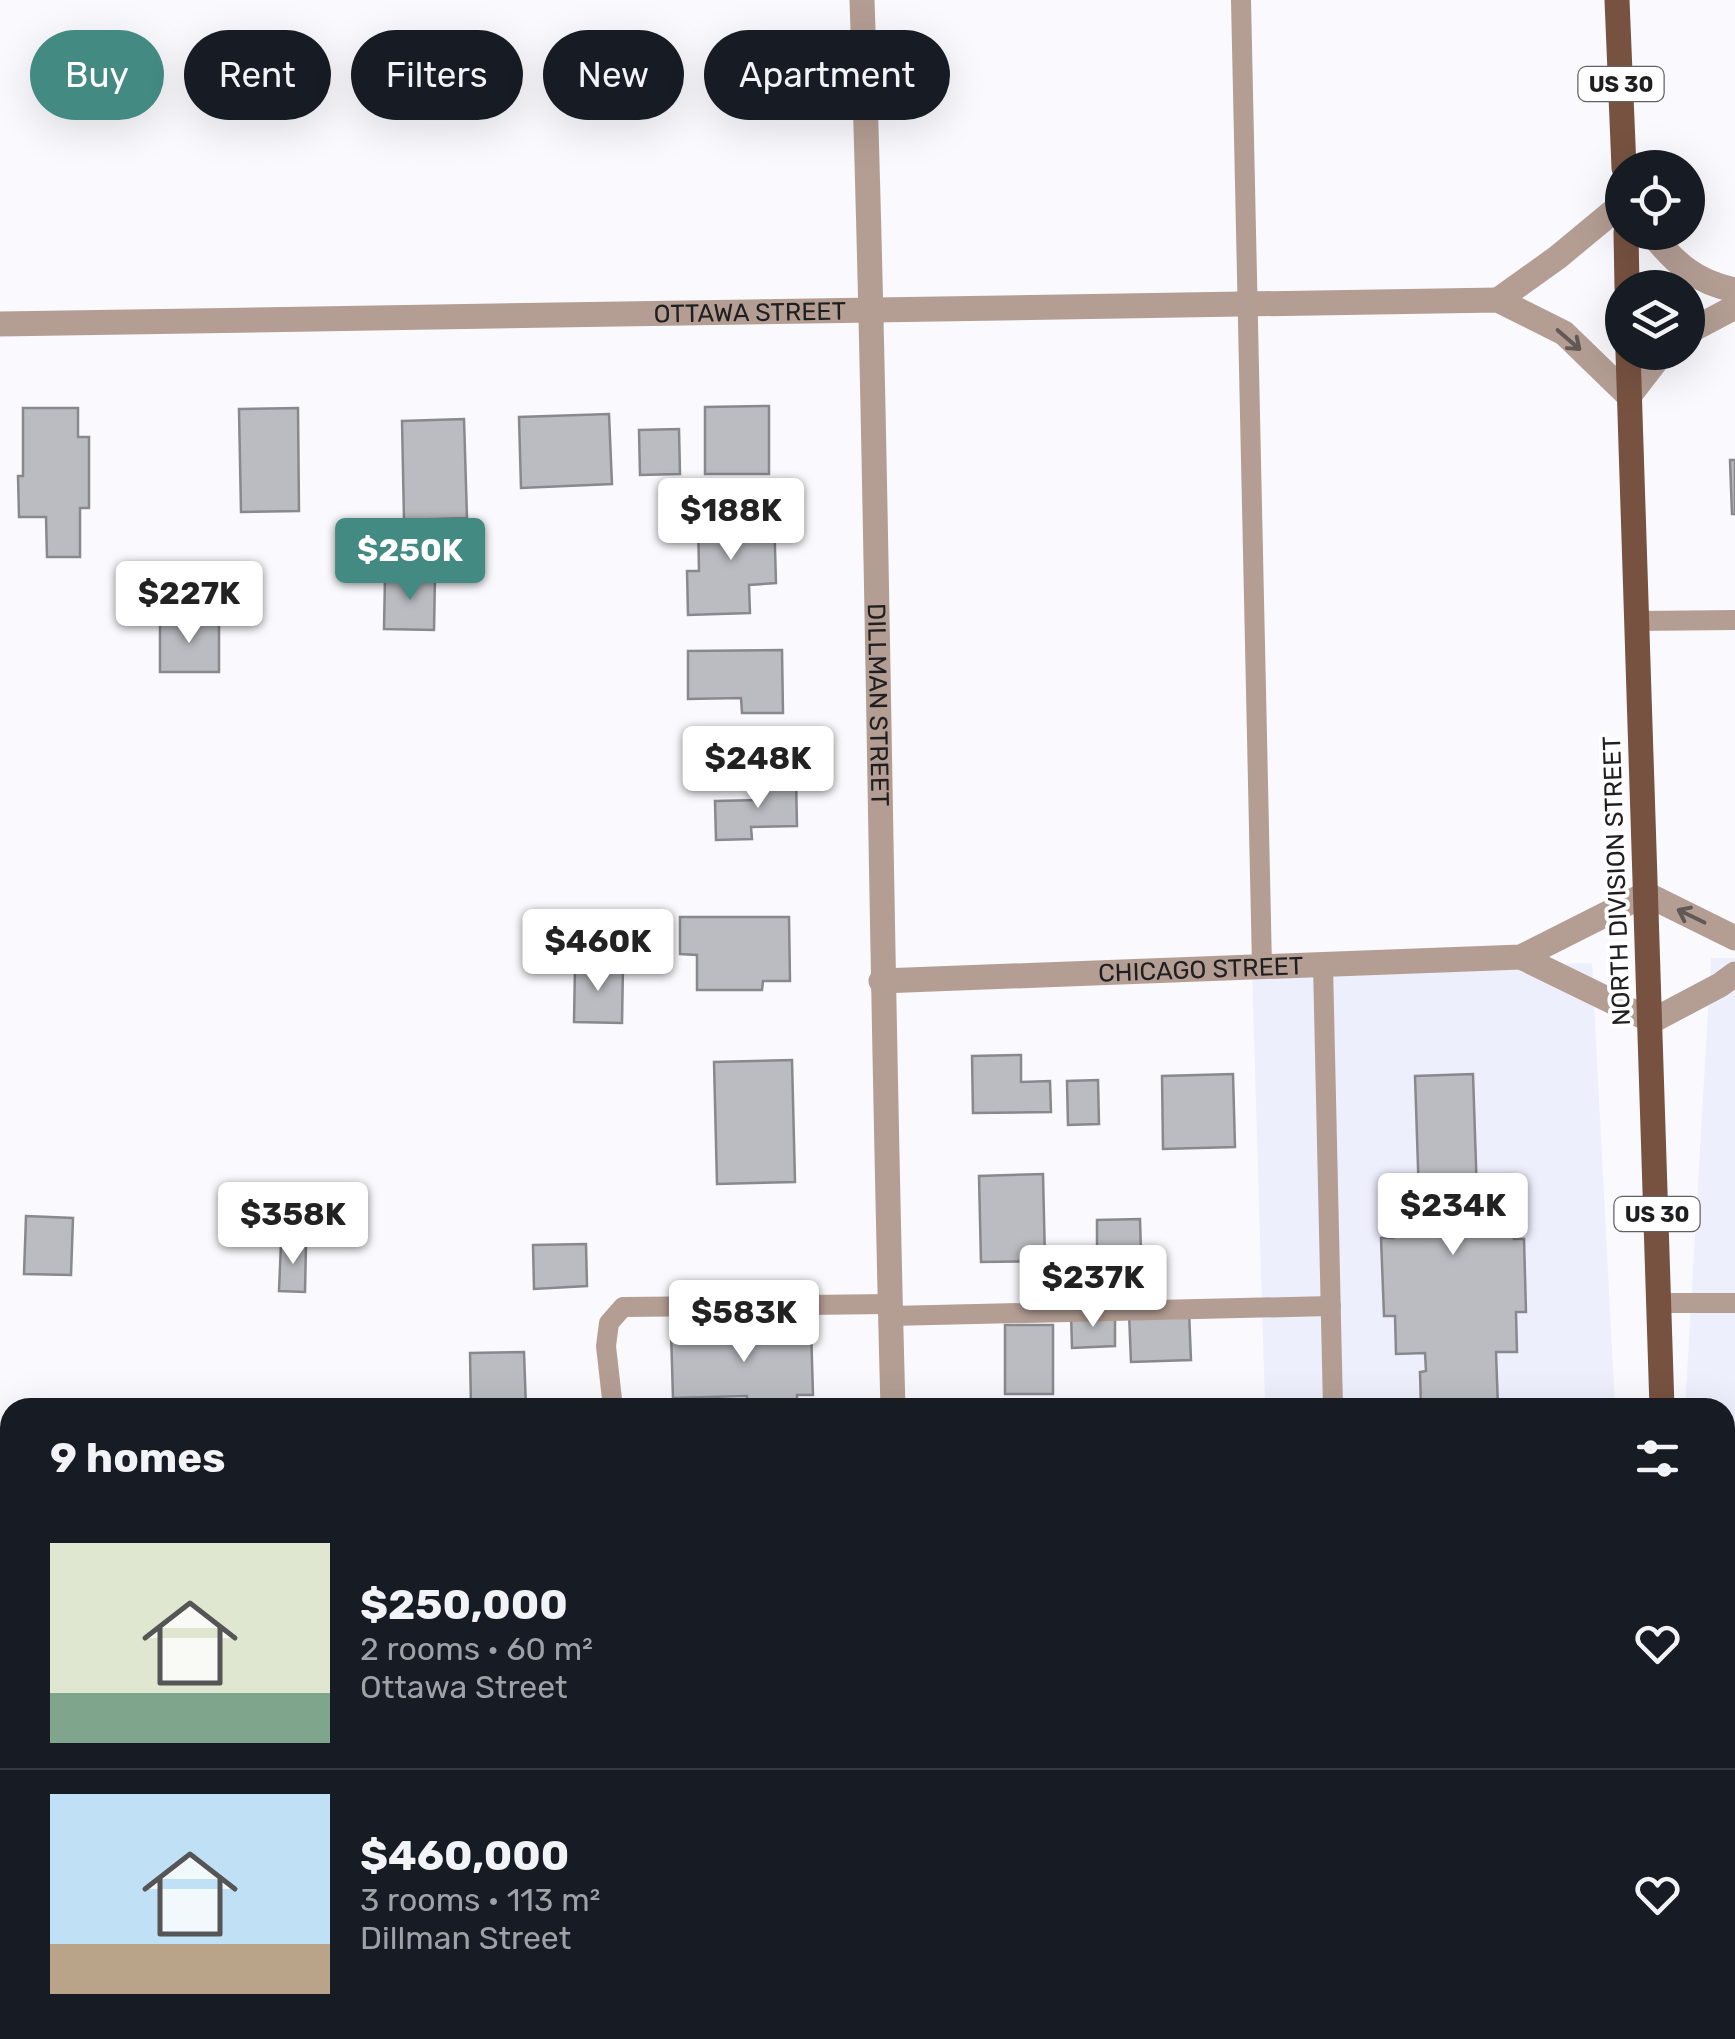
<!DOCTYPE html>
<meta charset="utf-8">
<style>
body{margin:0;font-family:Rubik,sans-serif;background:#242831;color:#f1f3f6;height:100vh;display:flex;flex-direction:column;font-size:38px;white-space:nowrap}
*{box-sizing:border-box;margin:0}
p{font-size:32px;color:#9ea1a6}
.icon{flex:none;width:55px;height:55px;fill:none;stroke:currentColor;stroke-width:2;stroke-linecap:round;stroke-linejoin:round}
.map{position:relative;flex:1;overflow:hidden}
.details{position:absolute;left:0px;top:1398px;width:1735px;height:642px;display:flex;flex-direction:column;background:#171b24;border-radius:30px 30px 0 0;box-shadow:0 10px 40px #0002}
.details>*{flex:none}
.guide{position:absolute;left:30px;top:30px;width:1000px;height:90px;display:flex;gap:20px}
.controls{position:absolute;left:1605px;top:150px;display:grid;gap:20px}
.controls a{display:grid;place-items:center;width:100px;height:100px;border-radius:50%;background:#171b24;box-shadow:0 10px 40px #0002;font-size:50px}
.price{position:absolute;translate:-50% -85px;padding:0 22px;border-radius:10px;background:#fff;color:#222;font-size:32px;line-height:65px;filter:drop-shadow(0 2px 5px #0008)}
.price::after{content:'';position:absolute;left:50%;top:60px;width:30px;height:22px;margin-left:-15px;background:inherit;clip-path:polygon(0 0,100% 0,50% 100%)}
.price.current{background:#438a83;color:#fff}
ul{padding:0;list-style:none}
li{display:flex;align-items:center;gap:30px;height:250px;padding:0 50px}
li+li{border-top:2px solid #363941}
li span{display:grid;place-items:center;flex:none;width:280px;height:200px;border-radius:0px;color:#555}
li>.icon{margin-inline-start:auto}
span .icon{width:120px;height:120px;fill:#fffc;stroke-width:1}
li b{font-size:42px}
h2{display:flex;justify-content:space-between;align-items:center;height:120px;padding:0 50px;font-size:42px}
.pill{padding:0 35px;border-radius:45px;background:#171b24;box-shadow:0 10px 40px #0002;font-size:35px;line-height:90px}
.pill.current{background:#438a83;color:#fff}
.map>svg:first-child{display:block}
.built{fill:#eeeffc}
.building{fill:#bbbcc1;stroke:#88888d;stroke-width:2.5}
.lines{fill:none;stroke-linecap:round;stroke-linejoin:round}
.service{stroke:#b49e94;stroke-width:20}
.minor{stroke:#b49e94;stroke-width:25}
.secondary{stroke:#907263;stroke-width:25}
.primary{stroke:#775241;stroke-width:25}
.oneway{stroke:#625855}
.labels{text-anchor:middle;stroke-width:8;stroke-linejoin:round;paint-order:stroke}
.shield{fill:#fff;stroke:#626264;stroke-width:2.5}
.shield-label{font-size:22px;font-weight:bold;fill:#1f1f21}
.street-label{font-size:25px;fill:#1f1f21;stroke:#fff}
</style>
<div class="map">
<svg width="1735" height="2039" viewBox="0 0 1735 2039">
<rect width="100%" height="100%" fill="#fafafe"/>
<g class="built">
<polygon points="1711,958 1735,958 1735,1620 1725,1620 1725,1408 1685,1408"/>
<polygon points="1592,963 1615,1407 1265,1407 1252,970"/>
<polygon points="1725,1655 1735,1655 1735,2015 1725,2016"/>
<rect x="665" y="2030" width="965" height="9"/>
</g>
<g class="building">
<polygon points="769,406 769,474 705,474 705,407"/>
<polygon points="23,408 78,408 78,437 89,437 89,508 80,508 80,557 47,557 46,517 19,517 18,476 23,476"/>
<polygon points="298,408 299,511 241,512 239,409"/>
<polygon points="609,414 612,484 521,488 519,417"/>
<polygon points="464,419 467,518 404,520 402,421"/>
<polygon points="679,429 680,474 640,475 639,430"/>
<polygon points="1730,460 1735,460 1735,514 1732,514"/>
<polygon points="774,514 776,583 749,585 750,613 688,615 687,571 699,571 698,517"/>
<polygon points="385,576 435,577 434,630 384,629"/>
<rect x="160" y="620" width="59" height="52"/>
<polygon points="782,650 783,713 742,713 741,698 688,699 688,651"/>
<polygon points="796,778 797,826 751,827 752,839 716,840 715,801 760,800 759,780"/>
<polygon points="680,917 789,917 790,981 763,981 762,990 697,990 697,955 680,954"/>
<polygon points="575,965 623,966 622,1023 574,1022"/>
<polygon points="1021,1055 1021,1082 1050,1081 1051,1112 973,1113 972,1056"/>
<polygon points="792,1060 795,1182 717,1184 714,1062"/>
<polygon points="1233,1074 1235,1147 1163,1149 1162,1076"/>
<polygon points="1473,1074 1477,1195 1513,1193 1514,1239 1524,1239 1526,1312 1516,1312 1517,1352 1496,1352 1498,1408 1421,1408 1420,1372 1426,1371 1425,1353 1396,1354 1395,1316 1384,1316 1381,1238 1393,1238 1392,1197 1419,1197 1415,1076"/>
<polygon points="1098,1080 1099,1124 1068,1125 1067,1081"/>
<polygon points="1043,1174 1045,1261 981,1262 979,1176"/>
<polygon points="26,1216 73,1218 71,1275 24,1274"/>
<polygon points="1140,1219 1142,1287 1065,1289 1064,1253 1097,1252 1097,1220"/>
<polygon points="281,1243 306,1243 305,1292 279,1291"/>
<polygon points="586,1244 587,1286 534,1289 533,1245"/>
<polygon points="1189,1311 1191,1360 1131,1362 1129,1313"/>
<polygon points="1115,1312 1115,1346 1072,1348 1071,1313"/>
<rect x="1005" y="1325" width="48" height="69"/>
<polygon points="811,1327 813,1395 797,1395 797,1408 747,1408 747,1396 673,1398 671,1331"/>
<polygon points="524,1352 526,1408 471,1408 470,1353"/>
<rect x="749" y="2030" width="189" height="9"/>
</g>
<g class="lines">
<g class="service">
<polyline points="1241,0 1262,967"/>
<polyline points="1637,621 1735,620"/>
<polyline points="1323,965 1333,1408"/>
<polyline points="1659,1303 1735,1303"/>
<polyline points="890,1316 1331,1306"/>
<polyline points="613,1408 606,1346 609,1323 623,1307 890,1304"/>
<polyline points="1725,1997 1735,1996"/>
<polyline points="1438,2030 1438,2039"/>
<polyline points="1313,2039 1313,2030"/>
<polyline points="1659,2039 1673,2030"/>
</g>
<g class="minor">
<path id="s1" d="M862,0c16,469 18,938 31,1408"/>
<path d="M1650,232c25,31 45,50 85,58"/>
<polyline points="1498,300 1558,257 1622,204"/>
<path id="s2" d="M0,324l1498,-24 66,33 65,63 34,-44"/>
<polyline points="1688,332 1735,307"/>
<polyline points="1521,957 1652,1021 1720,985 1735,974"/>
<path id="s3" d="M881,981l640,-24 125,-63 89,44"/>
<polyline points="662,2030 662,2039"/>
</g>
<g class="secondary">
<polyline points="1725,1628 1735,1628"/>
<polyline points="0,1667 10,1666"/>
</g>
<g class="primary">
<polyline points="1617,0 1624,168"/>
<polyline points="1626,232 1627,288"/>
<polyline points="1628,352 1662,1408"/>
<polyline points="1680,2030 1681,2039"/>
</g>
</g>
<defs><path id="oneway-shaft" d="M-6 0H5M1.5-3L5.5 0L1.5 3" fill="none" stroke-width="1.6" stroke-linecap="round" stroke-linejoin="round" transform="scale(2.5)"/></defs>
<g class="oneway">
<use href="#oneway-shaft" transform="translate(1569 340) rotate(41)"/>
<use href="#oneway-shaft" transform="translate(1691 916) rotate(-154)"/>
</g>
<g class="labels">
<g class="shield">
<rect x="1578.5" y="67" width="85" height="34" rx="8"/>
<rect x="1614.5" y="1197" width="85" height="34" rx="8"/>
</g>
<g class="shield-label">
<text x="1621" y="92">US 30</text>
<text x="1657" y="1222">US 30</text>
</g>
<g class="street-label">
<text dy="9" stroke="none"><textPath href="#s2" startOffset="750">OTTAWA STREET</textPath></text>
<text dy="9" stroke="none"><textPath href="#s1" startOffset="705">DILLMAN STREET</textPath></text>
<text transform="translate(1616 881) rotate(-92)" y="9">NORTH DIVISION STREET</text>
<text dy="9" stroke="none"><textPath href="#s3" startOffset="320">CHICAGO STREET</textPath></text>
</g>
</g>
</svg>
<div class="controls">
<a><svg class="icon" aria-label="locate" viewBox="0 0 24 24"><circle cx="12" cy="12" r="6"/><path d="M12 2v4M12 18v4M2 12h4M18 12h4"/></svg></a>
<a><svg class="icon" aria-label="layers" viewBox="0 0 24 24"><path d="M12 4l9 5-9 5-9-5zM3 14l9 5 9-5"/></svg></a>
</div>
<b class="price" style="left:731px;top:563px">$188K</b>
<b class="price current" style="left:410px;top:603px">$250K</b>
<b class="price" style="left:189px;top:646px">$227K</b>
<b class="price" style="left:758px;top:811px">$248K</b>
<b class="price" style="left:598px;top:994px">$460K</b>
<b class="price" style="left:1453px;top:1258px">$234K</b>
<b class="price" style="left:293px;top:1267px">$358K</b>
<b class="price" style="left:1093px;top:1330px">$237K</b>
<b class="price" style="left:744px;top:1365px">$583K</b>
<div class="guide">
<a class="pill current">Buy</a>
<a class="pill">Rent</a>
<a class="pill">Filters</a>
<a class="pill">New</a>
<a class="pill">Apartment</a>
</div>
<section class="details">
<h2>9 homes<svg class="icon" aria-label="filters" viewBox="0 0 24 24"><path d="M4 7h16M4 17h16"/><circle cx="9" cy="7" r="2"/><circle cx="15" cy="17" r="2"/></svg></h2>
<ul>
<li><span style="background:linear-gradient(#dfe7d0 75%,#7fa58c 0)"><svg class="icon" aria-label="home" viewBox="0 0 24 24"><path d="M3 11l9-7 9 7M6 9v11h12V9"/></svg></span><div><b>$250,000</b><p>2 rooms · 60 m²</p><p>Ottawa Street</p></div><svg class="icon" aria-label="heart" viewBox="0 0 24 24"><path d="M12 20l-8-8c-3-5 5-10 8-4 3-6 11-1 8 4z"/></svg></li>
<li><span style="background:linear-gradient(#bfe0f5 75%,#b9a48a 0)"><svg class="icon" aria-label="home" viewBox="0 0 24 24"><path d="M3 11l9-7 9 7M6 9v11h12V9"/></svg></span><div><b>$460,000</b><p>3 rooms · 113 m²</p><p>Dillman Street</p></div><svg class="icon" aria-label="heart" viewBox="0 0 24 24"><path d="M12 20l-8-8c-3-5 5-10 8-4 3-6 11-1 8 4z"/></svg></li>
</ul>
</section>
</div>
